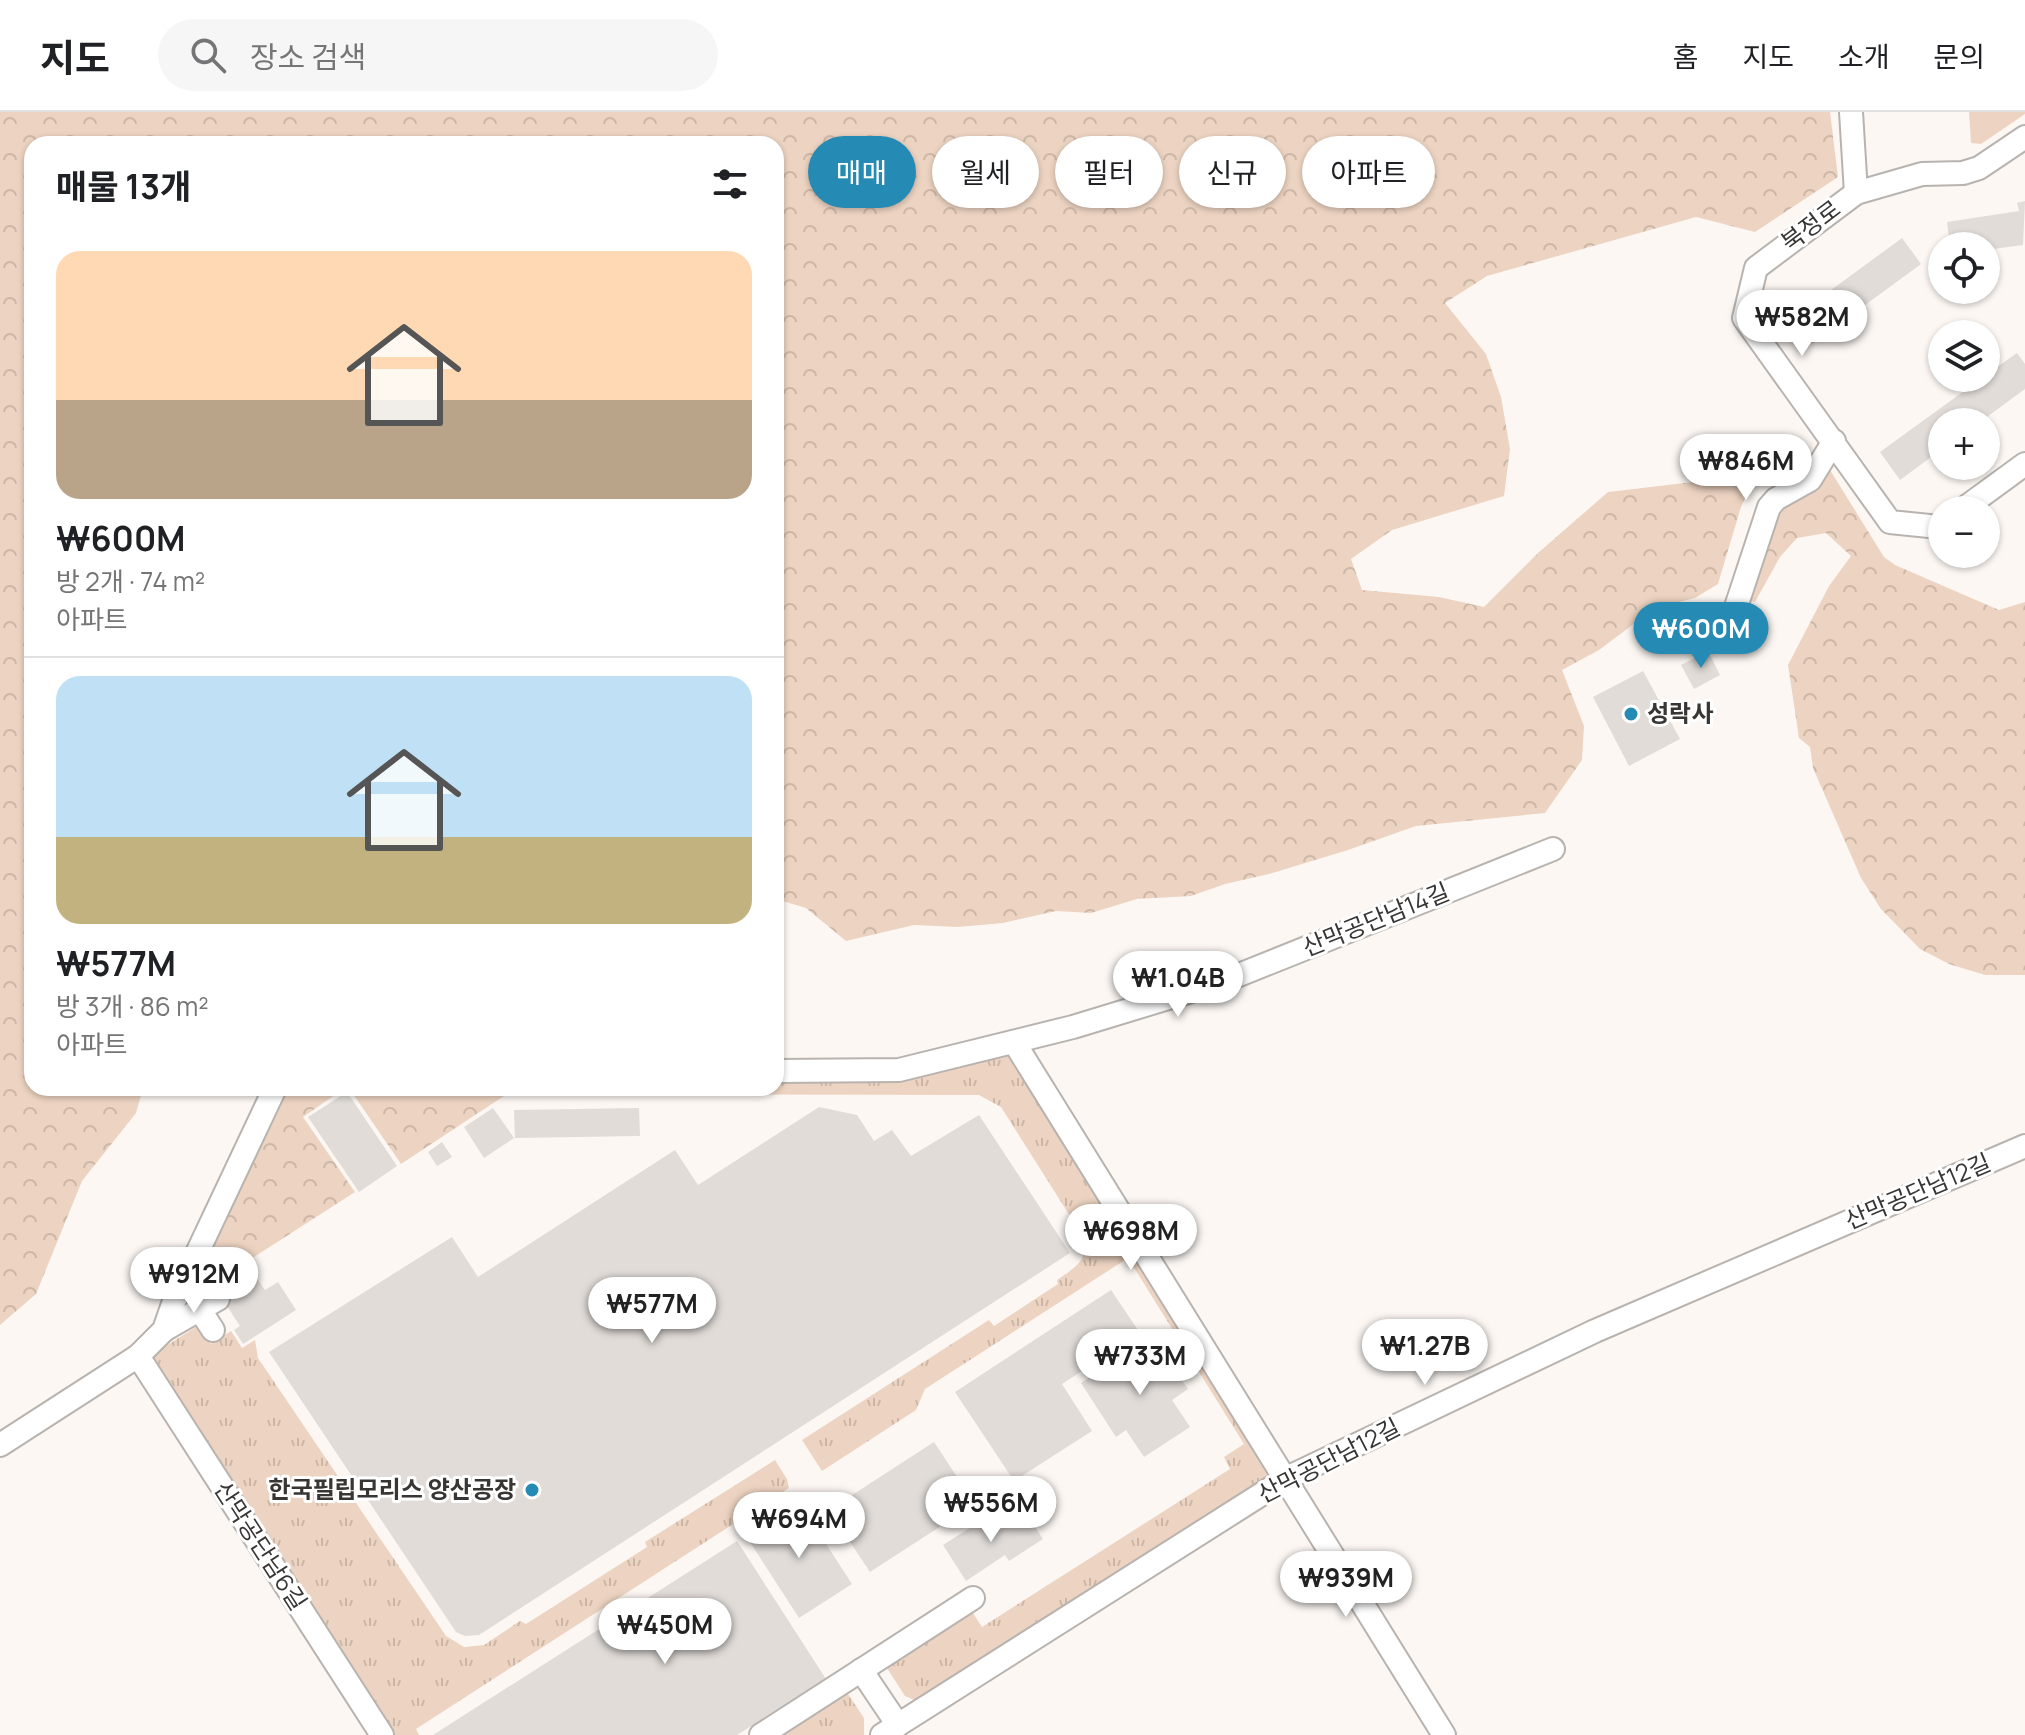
<!DOCTYPE html>
<html lang="ko">
<meta charset="utf-8">
<style>
body{margin:0;font-family:Manrope,"Noto Sans KR",sans-serif;background:#f6f6f6;color:#202124;height:100vh;display:flex;flex-direction:column;font-size:30px;white-space:nowrap}
*{box-sizing:border-box;margin:0}
p{font-size:26px;color:#757577}
.icon{flex:none;width:44px;height:44px;fill:none;stroke:currentColor;stroke-width:2;stroke-linecap:round;stroke-linejoin:round}
.map{position:relative;flex:1;overflow:hidden}
.details{position:absolute;left:24px;top:24px;width:760px;height:960px;display:flex;flex-direction:column;background:#fff;border-radius:24px;box-shadow:0 2px 6px #0004}
.details>*{flex:none}
.top-card{position:absolute;left:808px;top:24px;width:760px;height:72px;display:flex;gap:16px}
.buttons{position:absolute;left:1928px;top:120px;display:grid;gap:16px}
.buttons a{display:grid;place-items:center;width:72px;height:72px;border-radius:50%;background:#fff;box-shadow:0 2px 6px #0004;font-size:40px}
.price{position:absolute;translate:-50% -68px;padding:0 18px;border-radius:28px;background:#fff;color:#222;font-size:26px;line-height:52px;filter:drop-shadow(0 2px 4px #0008)}
.price::after{content:'';position:absolute;left:50%;top:48px;width:24px;height:18px;margin-left:-12px;background:inherit;clip-path:polygon(0 0,100% 0,50% 100%)}
.price.on{background:#268bb4;color:#fff}
ul{padding:0;list-style:none}
li{display:grid;align-content:center;gap:16px;height:424px;padding:0 32px}
li+li{border-top:2px solid #e0e0e0}
li span{display:grid;place-items:center;height:248px;border-radius:24px;color:#555}
li>.icon{margin-inline-start:auto}
span .icon{width:144px;height:144px;fill:#fffc;stroke-width:1}
li b{font-size:34px}
h2{display:flex;justify-content:space-between;align-items:center;height:96px;padding:0 32px;font-size:34px}
.chip{padding:0 28px;border-radius:36px;background:#fff;box-shadow:0 2px 6px #0004;font-size:28px;line-height:72px}
.chip.on{background:#268bb4;color:#fff}
header{display:flex;align-items:center;gap:48px;box-sizing:border-box;height:112px;padding:0 40px;background:#fff;border-bottom:2px solid #e0e0e0}
header strong{font-size:38px}
nav{display:flex;gap:44px;margin-inline-start:auto;font-size:28px}
.search{width:560px;height:72px;background:#f6f6f6;display:flex;align-items:center;gap:20px;box-sizing:border-box;padding:0 28px;border-radius:44px;color:#757577;font-size:30px}
.map>svg:first-child{display:block}
.grass{fill:url(#grass-tufts)}
.forest{fill:url(#forest-crowns)}
.park{fill:#edd4c2}
.building{fill:#e1dcd8}
.lines{fill:none;stroke-linecap:round;stroke-linejoin:round}
.street-casing{stroke:#b8b3af;stroke-width:26}
.street{stroke:#fff;stroke-width:22}
.poi-dot{fill:#268bb4;stroke:#fff;stroke-width:3}
.labels{text-anchor:middle;stroke-width:6;stroke-linejoin:round;paint-order:stroke}
.street-label{font-size:24px;fill:#383635;stroke:#fff}
.poi-label{font-size:24px;font-weight:bold;fill:#383635;stroke:#fff;text-anchor:start}
</style>
<header>
<strong>지도</strong>
<div class="search"><svg class="icon" aria-label="search" viewBox="0 0 24 24"><circle cx="10" cy="10" r="6"/><path d="M15 15l6 6"/></svg>장소 검색</div>
<nav><a>홈</a><a>지도</a><a>소개</a><a>문의</a></nav>
</header>
<div class="map">
<svg width="2025" height="1623" viewBox="0 0 2025 1623">
<defs>
<pattern id="grass-tufts" width="24" height="20" patternUnits="userSpaceOnUse" patternTransform="scale(2)"><rect width="24" height="20" fill="#edd4c2"/><path d="M3 7l-1-3M5 7V3M7 7l1-3M15 17l-1-3M17 17v-4M19 17l1-3" fill="none" stroke="#ccb7a7"/></pattern>
<pattern id="forest-crowns" width="20" height="18" patternUnits="userSpaceOnUse" patternTransform="scale(2)"><rect width="20" height="18" fill="#edd4c2"/><path d="M2 6a3 3 0 1 1 6 0M12 15a3 3 0 1 1 6 0" fill="none" stroke="#ccb7a7"/></pattern>
</defs>
<rect width="100%" height="100%" fill="#fcf7f3"/>
<g class="grass">
<path d="M1014,930l273,436 -366,225 -16,-7 -22,-34 86,-55 13,20 248,-158 -6,-12 20,-13 -116,-186 -203,131 -9,21 -94,61 -20,-31 187,-120 5,6 64,-42 -1,-4c17,-12 32,-19 27,-42l-83,-131 -22,-12 -473,-1 10,-6h260v-17l123,-1z"/>
<polygon points="199,1213 211,1232 231,1219 242,1236 255,1228 258,1246 446,1524 464,1535 484,1533 520,1509 526,1512 647,1435 645,1430 775,1348 787,1367 789,1376 416,1617 419,1623 384,1623 150,1244"/>
<polygon points="844,1576 864,1606 864,1623 773,1623"/>
</g>
<g class="forest">
<polygon points="0,0 1830,0 1838,65 1755,120 1696,105 1487,164 1445,191 1486,242 1501,285 1510,337 1504,384 1392,418 1351,447 1362,478 1439,485 1484,495 1538,441 1608,380 1744,364 1751,372 1741,395 1718,472 1695,486 1655,496 1599,538 1562,558 1584,614 1582,648 1545,701 1416,714 1348,738 1269,762 1225,772 1191,784 1137,787 1091,801 1056,799 1003,811 958,815 914,813 846,829 806,796 776,787 776,32 32,32 32,976 143,976 136,1001 82,1069 36,1182 0,1213"/>
<polygon points="1830,358 1884,445 1895,453 1999,498 2025,490 2025,863 1985,863 1949,852 1920,837 1881,797 1861,766 1813,656 1810,635 1799,626 1788,553 1829,474 1851,444 1826,421 1797,426 1780,445 1755,490 1749,488 1771,403 1813,374"/>
<polygon points="275,976 345,976 303,1005 355,1080 178,1194"/>
<polygon points="349,976 516,976 401,1052"/>
</g>
<polygon class="park" points="1969,0 2025,0 2025,2 1981,32 1971,31"/>
<g class="building">
<polygon points="2025,89 2023,133 1986,138 1986,134 1950,134 1947,110 2019,99 2017,91"/>
<polygon points="1902,126 1921,152 1812,232 1793,206"/>
<polygon points="2017,241 2025,252 2025,277 1980,310 1942,310 1942,337 1900,368 1880,340 1982,266 1986,266 1986,263"/>
<polygon points="1708,539 1720,563 1694,577 1681,553"/>
<polygon points="1643,559 1680,627 1629,654 1593,585"/>
<polygon points="347,980 397,1054 359,1080 308,1005"/>
<polygon points="819,995 857,1003 874,1029 892,1018 911,1044 979,1003 1070,1141 479,1523 465,1524 456,1520 269,1240 452,1125 478,1165 675,1038 698,1073"/>
<polygon points="493,996 514,1026 484,1046 464,1015"/>
<polygon points="639,996 640,1024 515,1026 514,998"/>
<polygon points="442,1030 452,1045 437,1054 428,1040"/>
<polygon points="249,1155 265,1178 278,1170 296,1198 243,1232 234,1218 240,1214 216,1177"/>
<polygon points="1111,1178 1140,1221 1062,1272 1092,1319 1014,1369 955,1280"/>
<polygon points="1153,1224 1188,1277 1172,1288 1190,1315 1144,1345 1126,1318 1116,1325 1081,1271"/>
<polygon points="934,1330 975,1392 870,1460 829,1398"/>
<polygon points="799,1390 852,1472 799,1506 746,1424"/>
<polygon points="1026,1401 1043,1427 1009,1449 1005,1443 966,1469 943,1433 990,1403 1000,1418"/>
<polygon points="737,1429 826,1567 737,1623 433,1623"/>
</g>
<g class="lines">
<g class="street-casing">
<g id="street">
<polyline points="1851,0 1856,81"/>
<polyline points="1962,398 2025,352"/>
<polyline points="1942,413 1939,415 1890,410 1744,206 1756,156 1856,81 1922,62 1963,61 1979,56 2025,25"/>
<polyline points="1735,498 1769,395 1776,387 1810,368 1834,329"/>
<polyline points="1014,930 1444,1623"/>
<polyline points="776,959 899,958 1073,915 1224,869 1553,737"/>
<polyline points="200,1198 213,1218"/>
<polyline points="164,1218 218,1187"/>
<polyline points="138,1244 382,1623"/>
<polyline points="0,1333 138,1244 164,1218 173,1192 275,976"/>
<polyline points="861,1558 898,1613"/>
<polyline points="761,1623 973,1486"/>
<polyline points="882,1623 1287,1366 1595,1219 2025,1034"/>
</g>
</g>
<use href="#street" class="street"/>
</g>
<g class="poi-dot">
<circle cx="1631" cy="602" r="8"/>
<circle cx="532" cy="1378" r="8"/>
</g>
<g class="labels">
<g class="street-label">
<text transform="translate(1811 114) rotate(-37)" y="8">북정로</text>
<text transform="translate(1376 808) rotate(-22)" y="8">산막공단남14길</text>
<text transform="translate(1918 1080) rotate(-23)" y="8">산막공단남12길</text>
<text transform="translate(1329 1349) rotate(-27)" y="8">산막공단남12길</text>
<text transform="translate(260 1434) rotate(57)" y="8">산막공단남6길</text>
</g>
<g class="poi-label">
<text x="1647" y="610">성락사</text>
<text x="516" y="1386" text-anchor="end">한국필립모리스 양산공장</text>
</g>
</g>
</svg>
<div class="buttons">
<a><svg class="icon" aria-label="locate" viewBox="0 0 24 24"><circle cx="12" cy="12" r="6"/><path d="M12 2v4M12 18v4M2 12h4M18 12h4"/></svg></a>
<a><svg class="icon" aria-label="layers" viewBox="0 0 24 24"><path d="M12 4l9 5-9 5-9-5zM3 14l9 5 9-5"/></svg></a>
<a>+</a>
<a>−</a>
</div>
<b class="price" style="left:1802px;top:246px">₩582M</b>
<b class="price" style="left:1746px;top:390px">₩846M</b>
<b class="price on" style="left:1701px;top:558px">₩600M</b>
<b class="price" style="left:1178px;top:907px">₩1.04B</b>
<b class="price" style="left:1131px;top:1160px">₩698M</b>
<b class="price" style="left:194px;top:1203px">₩912M</b>
<b class="price" style="left:652px;top:1233px">₩577M</b>
<b class="price" style="left:1425px;top:1275px">₩1.27B</b>
<b class="price" style="left:1140px;top:1285px">₩733M</b>
<b class="price" style="left:991px;top:1432px">₩556M</b>
<b class="price" style="left:799px;top:1448px">₩694M</b>
<b class="price" style="left:1346px;top:1507px">₩939M</b>
<b class="price" style="left:665px;top:1554px">₩450M</b>
<div class="top-card">
<a class="chip on">매매</a>
<a class="chip">월세</a>
<a class="chip">필터</a>
<a class="chip">신규</a>
<a class="chip">아파트</a>
</div>
<section class="details">
<h2>매물 13개<svg class="icon" aria-label="filters" viewBox="0 0 24 24"><path d="M4 7h16M4 17h16"/><circle cx="9" cy="7" r="2"/><circle cx="15" cy="17" r="2"/></svg></h2>
<ul>
<li><span style="background:linear-gradient(#ffd9b3 60%,#b9a48a 0)"><svg class="icon" aria-label="home" viewBox="0 0 24 24"><path d="M3 11l9-7 9 7M6 9v11h12V9"/></svg></span><div><b>₩600M</b><p>방 2개 · 74 m²</p><p>아파트</p></div></li>
<li><span style="background:linear-gradient(#bfe0f5 65%,#c2b280 0)"><svg class="icon" aria-label="home" viewBox="0 0 24 24"><path d="M3 11l9-7 9 7M6 9v11h12V9"/></svg></span><div><b>₩577M</b><p>방 3개 · 86 m²</p><p>아파트</p></div></li>
</ul>
</section>
</div>
